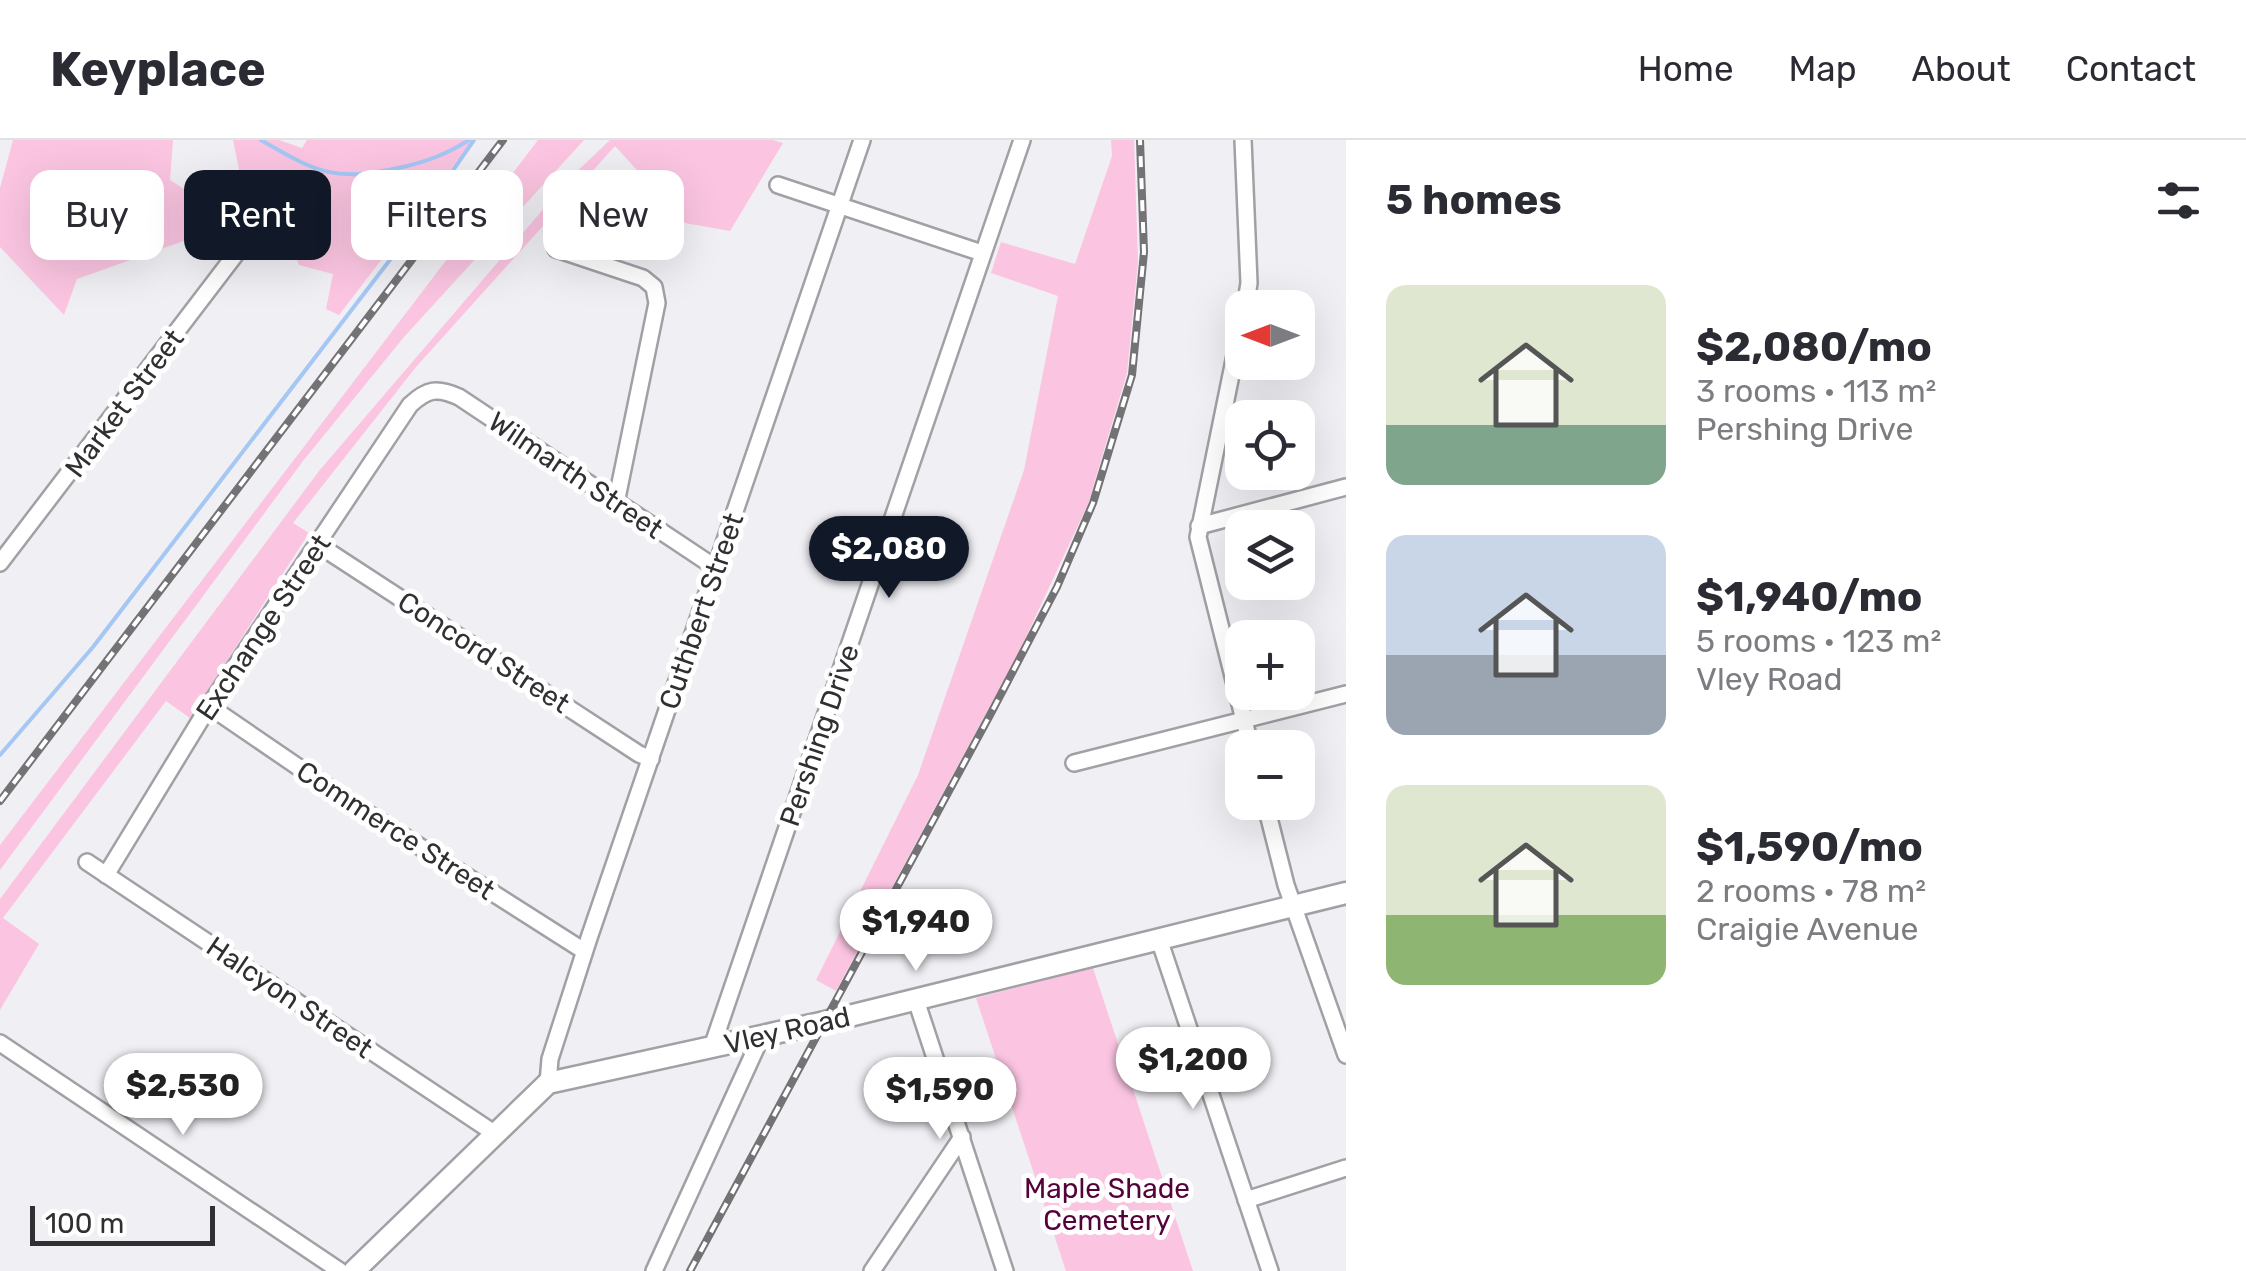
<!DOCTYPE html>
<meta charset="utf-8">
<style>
body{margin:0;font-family:Rubik,sans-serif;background:#f7f7f7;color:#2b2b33;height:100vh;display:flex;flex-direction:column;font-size:38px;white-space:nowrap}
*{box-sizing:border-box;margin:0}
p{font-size:32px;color:#7c7c81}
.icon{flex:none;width:55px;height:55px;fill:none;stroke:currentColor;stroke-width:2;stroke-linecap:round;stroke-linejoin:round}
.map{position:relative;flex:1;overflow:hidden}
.details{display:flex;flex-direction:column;background:#fff;width:900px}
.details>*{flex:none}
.top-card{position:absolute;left:30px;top:30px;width:950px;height:90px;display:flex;gap:20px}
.needle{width:65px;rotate:270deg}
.controls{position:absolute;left:1225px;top:150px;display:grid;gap:20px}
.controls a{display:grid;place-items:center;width:90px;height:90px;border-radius:20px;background:#fff;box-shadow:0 10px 40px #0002;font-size:50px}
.scale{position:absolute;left:30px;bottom:25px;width:185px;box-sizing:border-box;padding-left:10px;border:5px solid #303032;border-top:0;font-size:28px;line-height:35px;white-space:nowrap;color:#303032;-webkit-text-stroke:8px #fff;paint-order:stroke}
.price{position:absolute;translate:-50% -85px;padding:0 22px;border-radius:35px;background:#fff;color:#222;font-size:32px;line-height:65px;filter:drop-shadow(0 2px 5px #0008)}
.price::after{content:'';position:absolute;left:50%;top:60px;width:30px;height:22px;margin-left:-15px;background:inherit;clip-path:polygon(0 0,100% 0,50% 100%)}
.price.active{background:#111827;color:#fff}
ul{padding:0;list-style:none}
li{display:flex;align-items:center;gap:30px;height:250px;padding:0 40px}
li span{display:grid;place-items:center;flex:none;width:280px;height:200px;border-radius:20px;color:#555}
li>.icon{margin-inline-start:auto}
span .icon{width:120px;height:120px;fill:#fffc;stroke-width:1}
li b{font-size:42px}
h2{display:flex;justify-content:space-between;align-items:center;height:120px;padding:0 40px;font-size:42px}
.pill{padding:0 35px;border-radius:20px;background:#fff;box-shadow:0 10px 40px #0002;font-size:35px;line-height:90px}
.pill.active{background:#111827;color:#fff}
header{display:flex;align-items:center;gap:60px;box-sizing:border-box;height:140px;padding:0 50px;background:#fff;border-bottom:2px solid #e1e1e2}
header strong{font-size:48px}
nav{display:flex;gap:55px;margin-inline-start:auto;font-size:35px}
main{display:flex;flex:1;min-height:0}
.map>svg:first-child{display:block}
.green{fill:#fbc5e1}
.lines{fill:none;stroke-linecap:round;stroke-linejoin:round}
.stream{stroke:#a4c7f4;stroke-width:4}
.street-casing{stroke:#a2a0a5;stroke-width:20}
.secondary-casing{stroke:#a2a0a5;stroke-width:25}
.street{stroke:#fff;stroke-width:15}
.secondary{stroke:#fff;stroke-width:20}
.rail-casing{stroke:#737376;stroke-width:8}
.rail{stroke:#fff;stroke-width:4;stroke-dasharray:11;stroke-linecap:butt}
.labels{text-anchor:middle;stroke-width:10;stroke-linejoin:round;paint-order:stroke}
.street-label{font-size:28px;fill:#303032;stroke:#fff}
.park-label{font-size:28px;fill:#54033a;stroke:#fff}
</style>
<header>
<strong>Keyplace</strong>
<nav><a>Home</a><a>Map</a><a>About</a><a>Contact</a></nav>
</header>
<main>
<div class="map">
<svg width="1346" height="1131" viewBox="0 0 1346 1131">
<rect width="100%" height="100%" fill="#f0eff4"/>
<g class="green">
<polygon points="13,0 173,0 170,40 220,72 245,59 233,0 279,0 302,8 307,0 473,0 339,175 326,169 333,134 299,125 287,96 220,88 77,139 64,175 0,107 0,48"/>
<polygon points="538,0 584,0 404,197 303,321 0,730 0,705"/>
<polygon points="610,0 773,0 783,3 730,91 685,83 615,6 416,227 293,383 309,393 190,578 166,561 3,778 39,804 0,870 0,759 319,331 569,39"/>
<polygon points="1111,0 1134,0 1138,122 1127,233 1088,364 1018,514 836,851 816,840 918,635 1024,330 1058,156 991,133 1001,102 1075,124 1112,16"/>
<polygon points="1093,828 1193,1131 1066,1131 976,858"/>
</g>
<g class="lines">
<g class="stream">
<path d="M261,0c58,34 75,42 142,27 25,-6 44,-13 66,-27"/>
<polyline points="0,615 93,507 396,112 474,0"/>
</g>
<g class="street-casing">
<g id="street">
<polyline points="1243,0 1249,143 1245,168"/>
<polyline points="778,45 982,113"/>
<polyline points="556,109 643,138 654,147 657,163 616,363"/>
<polyline points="1242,181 1198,397 1251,608"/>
<polyline points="1199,386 1346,347"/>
<polyline points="317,404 639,614 651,619"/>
<polyline points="0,423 245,102"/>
<polyline points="209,566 345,659 584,811"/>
<polyline points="1074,623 1346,554"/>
<polyline points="1265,662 1286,745 1346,915"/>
<polyline points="87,722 494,993"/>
<path d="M106,735l103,-169 201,-301c17,-16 27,-18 49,-8l257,171"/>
<polyline points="1159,799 1270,1131"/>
<polyline points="916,860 1005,1131"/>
<polyline points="0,903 340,1131"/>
<polyline points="712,907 1022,0"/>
<polyline points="548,943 550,919 589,798 862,0"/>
<polyline points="1246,1060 1346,1028"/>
<polyline points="654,1131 762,895"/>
<polyline points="872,1131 962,997"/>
</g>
</g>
<g class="secondary-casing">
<polyline id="secondary" points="354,1131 548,943 825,882 1346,753"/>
</g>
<use href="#street" class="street"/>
<use href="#secondary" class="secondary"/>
<g class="rail-casing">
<g id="rail">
<polyline points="0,661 503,0"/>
<polyline points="690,1131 990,575 1057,447 1093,363 1132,235 1144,112 1140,0"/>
</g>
</g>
<use href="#rail" class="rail"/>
</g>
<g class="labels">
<g class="street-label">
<text transform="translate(124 263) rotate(-53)" y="10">Market Street</text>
<text transform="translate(576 335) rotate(34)" y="10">Wilmarth Street</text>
<text transform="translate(701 471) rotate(-71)" y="10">Cuthbert Street</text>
<text transform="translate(263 487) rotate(-56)" y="10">Exchange Street</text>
<text transform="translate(484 512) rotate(33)" y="10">Concord Street</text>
<text transform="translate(819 595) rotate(-71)" y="10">Pershing Drive</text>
<text transform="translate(396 690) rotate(33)" y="10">Commerce Street</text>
<text transform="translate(290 857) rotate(34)" y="10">Halcyon Street</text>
<text transform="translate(787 890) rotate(-13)" y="10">Vley Road</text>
</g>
<g class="park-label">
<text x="1107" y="1058">Maple Shade<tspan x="1107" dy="32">Cemetery</tspan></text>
</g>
</g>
</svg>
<div class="controls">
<a><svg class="needle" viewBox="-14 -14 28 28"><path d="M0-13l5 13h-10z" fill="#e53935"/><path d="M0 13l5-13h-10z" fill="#7c7c81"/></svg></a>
<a><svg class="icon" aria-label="locate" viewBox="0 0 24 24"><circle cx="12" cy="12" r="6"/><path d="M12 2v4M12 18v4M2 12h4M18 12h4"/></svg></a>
<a><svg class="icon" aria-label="layers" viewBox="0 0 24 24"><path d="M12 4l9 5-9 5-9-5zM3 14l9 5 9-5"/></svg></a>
<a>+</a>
<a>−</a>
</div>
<div class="scale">100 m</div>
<b class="price active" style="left:889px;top:461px">$2,080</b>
<b class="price" style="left:916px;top:834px">$1,940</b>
<b class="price" style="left:1193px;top:972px">$1,200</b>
<b class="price" style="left:183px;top:998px">$2,530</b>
<b class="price" style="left:940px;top:1002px">$1,590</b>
<div class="top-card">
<a class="pill">Buy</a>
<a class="pill active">Rent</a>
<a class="pill">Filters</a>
<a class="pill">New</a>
</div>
</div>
<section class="details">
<h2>5 homes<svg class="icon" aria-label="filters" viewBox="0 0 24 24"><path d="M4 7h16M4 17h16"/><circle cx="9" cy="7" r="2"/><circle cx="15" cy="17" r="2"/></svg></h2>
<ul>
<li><span style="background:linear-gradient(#dfe7d0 70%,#7fa58c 0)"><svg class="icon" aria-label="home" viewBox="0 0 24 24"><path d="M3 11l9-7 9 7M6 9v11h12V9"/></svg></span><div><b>$2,080/mo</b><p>3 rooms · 113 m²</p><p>Pershing Drive</p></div></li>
<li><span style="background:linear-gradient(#c9d6e8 60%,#9aa5b1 0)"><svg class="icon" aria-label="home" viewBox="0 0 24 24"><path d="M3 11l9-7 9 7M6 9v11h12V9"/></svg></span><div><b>$1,940/mo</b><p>5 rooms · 123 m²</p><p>Vley Road</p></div></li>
<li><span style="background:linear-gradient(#dfe7d0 65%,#8fb573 0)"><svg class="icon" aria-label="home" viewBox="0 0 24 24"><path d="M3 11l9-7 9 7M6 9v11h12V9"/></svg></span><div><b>$1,590/mo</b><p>2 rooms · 78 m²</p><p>Craigie Avenue</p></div></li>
</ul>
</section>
</main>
